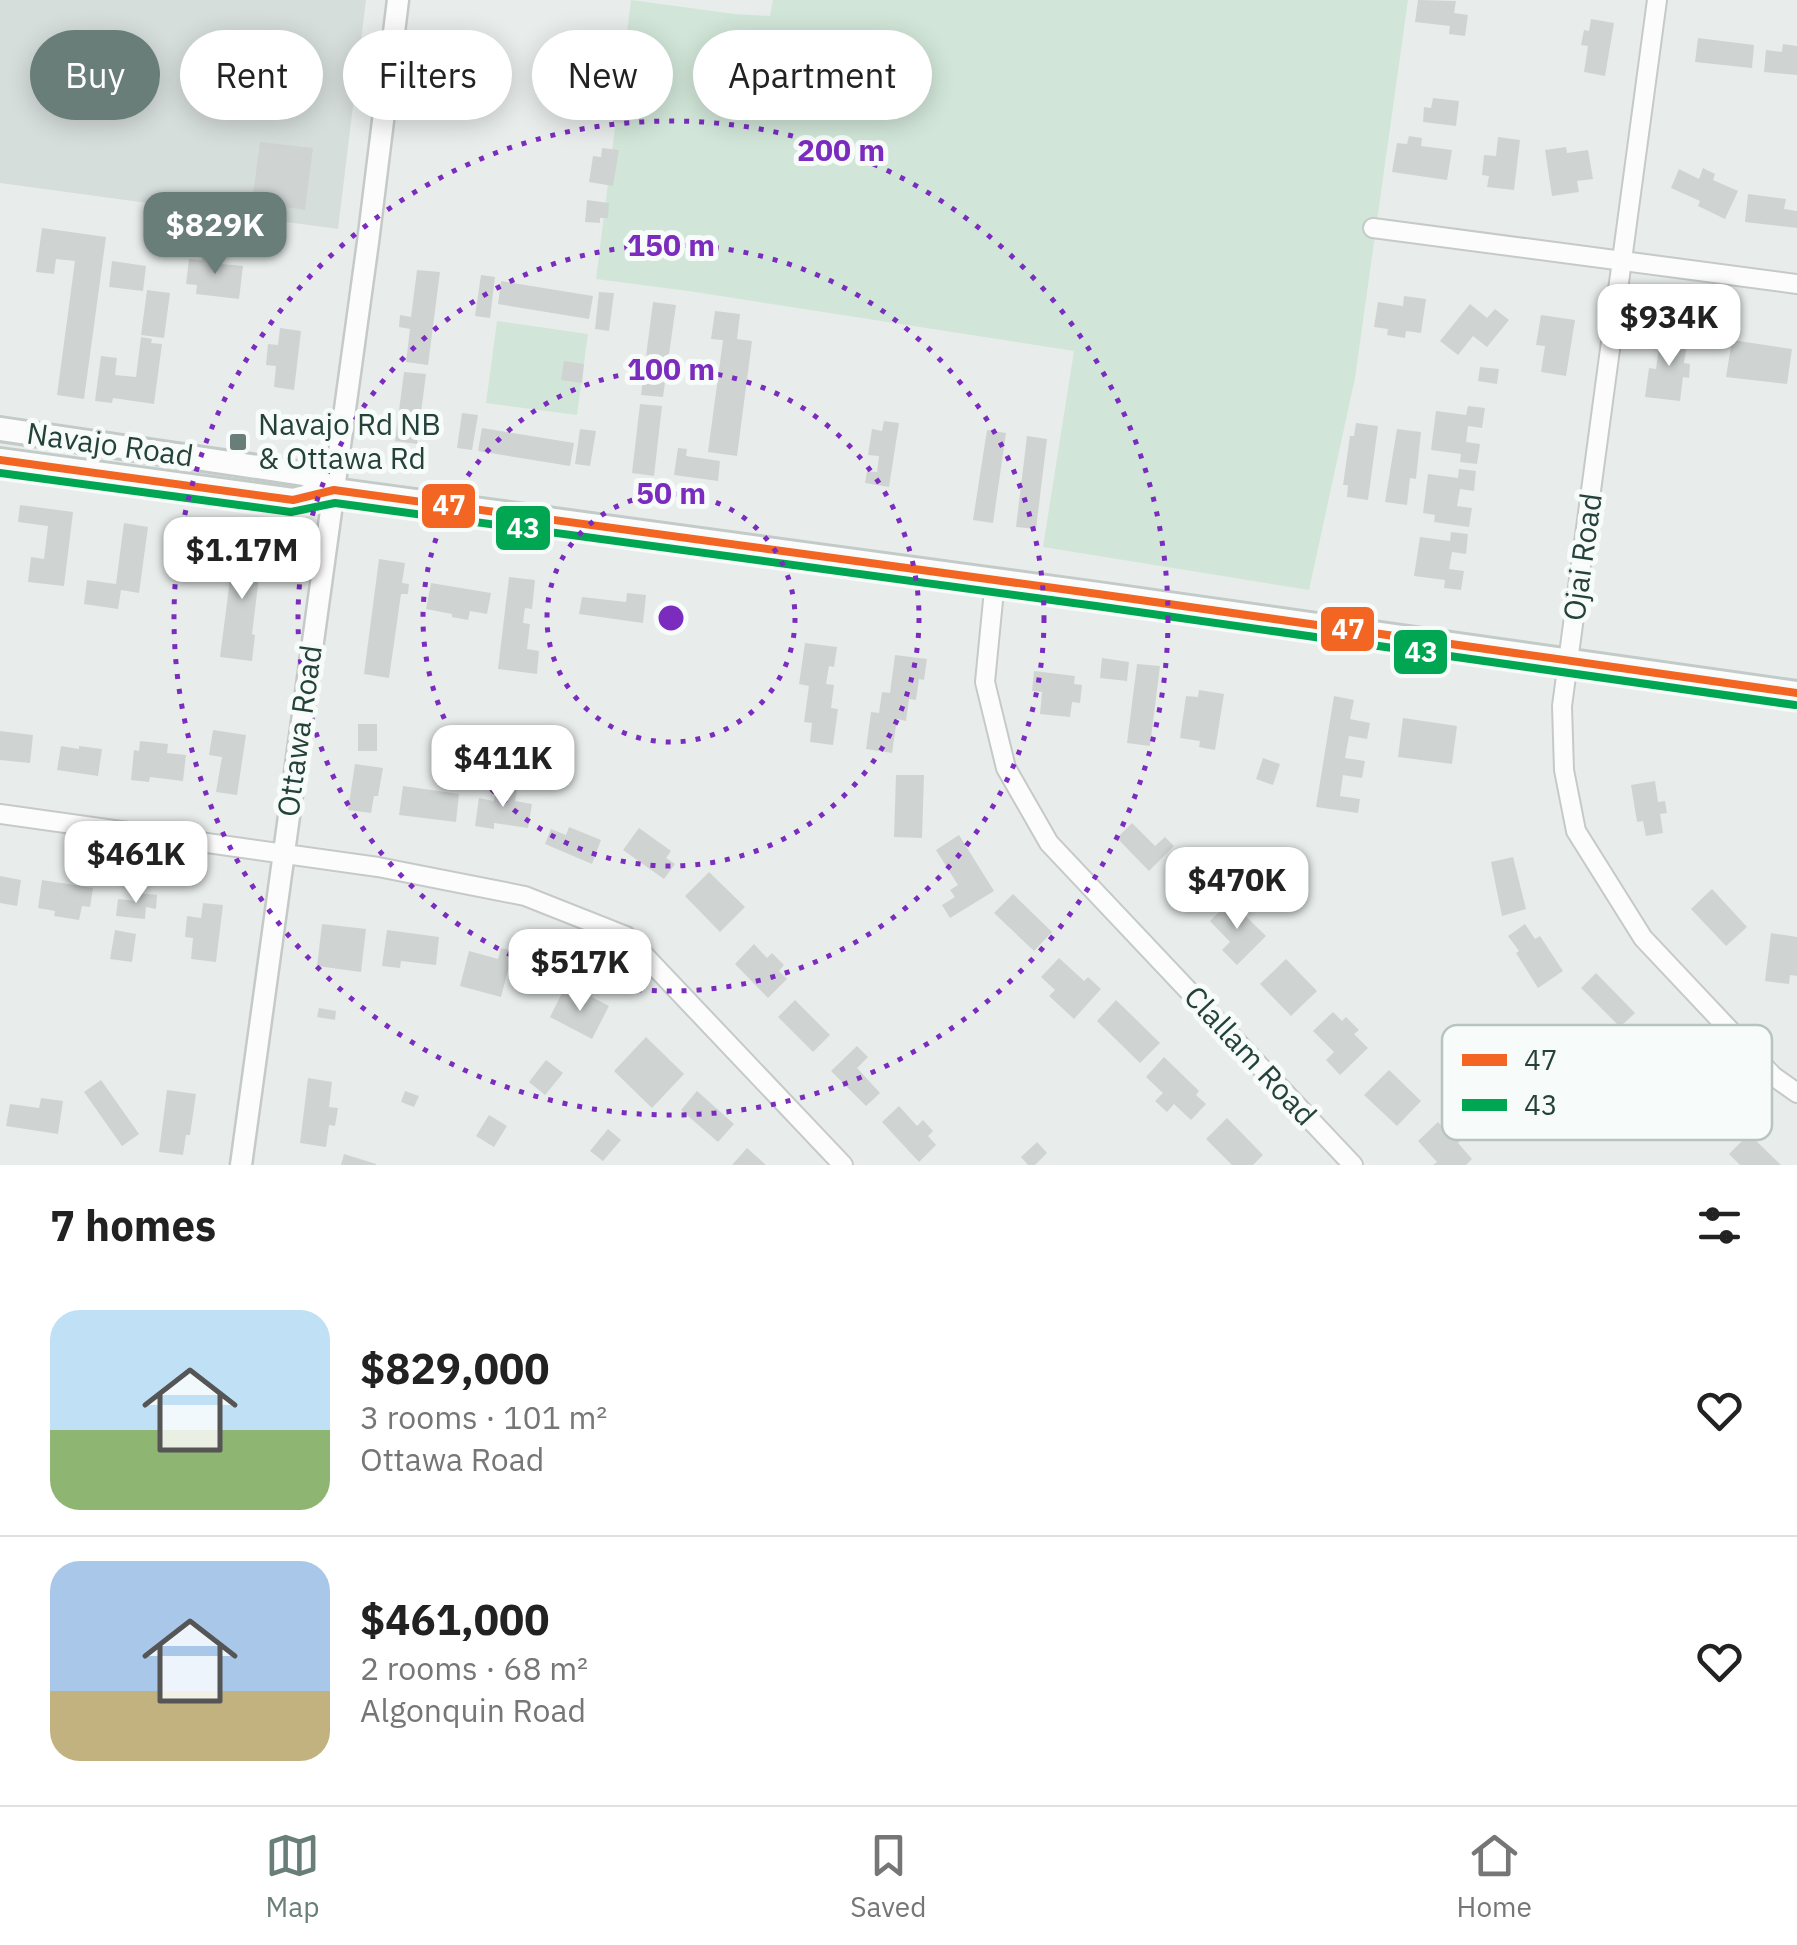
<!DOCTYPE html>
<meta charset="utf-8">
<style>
body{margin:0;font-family:"IBM Plex Sans",sans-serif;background:#f6f6f6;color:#222;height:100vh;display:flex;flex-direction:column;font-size:38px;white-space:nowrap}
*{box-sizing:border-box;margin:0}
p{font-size:32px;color:#767676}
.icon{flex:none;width:55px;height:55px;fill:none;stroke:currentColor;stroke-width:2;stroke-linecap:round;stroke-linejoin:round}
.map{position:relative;height:1165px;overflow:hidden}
.details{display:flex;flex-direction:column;background:#fff;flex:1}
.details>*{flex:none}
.hud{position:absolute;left:30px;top:30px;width:1000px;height:90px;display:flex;gap:20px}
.price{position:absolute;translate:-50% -85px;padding:0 22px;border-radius:20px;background:#fff;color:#222;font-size:32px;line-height:65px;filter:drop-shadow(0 2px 5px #0008)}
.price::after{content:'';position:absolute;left:50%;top:60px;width:30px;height:22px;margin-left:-15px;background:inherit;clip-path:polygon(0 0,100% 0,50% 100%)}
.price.active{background:#697e78;color:#fff}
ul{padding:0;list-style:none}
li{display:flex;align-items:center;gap:30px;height:250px;padding:0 50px}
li+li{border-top:2px solid #e0e0e0}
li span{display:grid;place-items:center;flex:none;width:280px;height:200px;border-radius:30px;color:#555}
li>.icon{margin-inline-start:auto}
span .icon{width:120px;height:120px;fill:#fffc;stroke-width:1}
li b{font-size:42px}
h2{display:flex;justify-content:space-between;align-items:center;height:120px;padding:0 50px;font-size:42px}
.tag{padding:0 35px;border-radius:45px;background:#fff;box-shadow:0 5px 25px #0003;font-size:35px;line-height:90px}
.tag.active{background:#697e78;color:#fff}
.tab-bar{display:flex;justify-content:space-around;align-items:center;height:140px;border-top:2px solid #e0e0e0;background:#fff;font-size:28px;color:#767676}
.tab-bar a{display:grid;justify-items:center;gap:5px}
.tab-bar .active{color:#697e78}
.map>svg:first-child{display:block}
.built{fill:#d6dedb}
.green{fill:#d1e6d8}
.building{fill:#cfd4d2}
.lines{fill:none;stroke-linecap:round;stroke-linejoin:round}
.minor-casing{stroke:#c5cac8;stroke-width:22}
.tertiary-casing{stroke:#c5cac8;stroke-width:25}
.secondary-casing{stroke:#c3cbc8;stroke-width:28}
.minor{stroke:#fcfcfc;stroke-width:18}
.tertiary{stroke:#fcfcfc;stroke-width:20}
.secondary{stroke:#fcfcfc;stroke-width:22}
.bus-1-casing{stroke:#f7fbf9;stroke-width:15}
.bus-2-casing{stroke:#f7fbf9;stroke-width:15}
.bus-1{stroke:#f26522;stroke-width:8}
.bus-2{stroke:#00a651;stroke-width:8}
.ring{fill:none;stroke:#7b2cbf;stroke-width:5;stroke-dasharray:5 10}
.poi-dot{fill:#697e78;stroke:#f7fbf9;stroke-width:4}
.labels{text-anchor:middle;stroke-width:10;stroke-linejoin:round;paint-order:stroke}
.poi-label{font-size:30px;fill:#24423a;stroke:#f7fbf9;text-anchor:start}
.street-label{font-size:30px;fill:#24423a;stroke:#f7fbf9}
.key{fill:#f7fbf9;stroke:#b8c4c0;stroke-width:2.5}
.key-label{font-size:28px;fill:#24423a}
.centre{fill:#7b2cbf;stroke:#f7fbf9;stroke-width:5}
.ring-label{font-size:30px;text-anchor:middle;font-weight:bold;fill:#7b2cbf;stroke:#f7fbf9;stroke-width:10;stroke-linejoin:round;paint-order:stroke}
.line-badge{stroke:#f7fbf9;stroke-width:4}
.badge-label{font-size:28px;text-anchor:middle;font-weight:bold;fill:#fff}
</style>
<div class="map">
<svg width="1797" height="1165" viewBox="0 0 1797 1165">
<rect width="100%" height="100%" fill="#e8edeb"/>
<polygon class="built" points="0,0 366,0 338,229 0,183"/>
<g class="green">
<polygon points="631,0 735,14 770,16 773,0 1408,0 1355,378 1309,590 1043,547 1074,351 688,291 596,279"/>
<polygon points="497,321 588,334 577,415 486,403"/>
</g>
<g class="building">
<polygon points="1418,0 1456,1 1454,13 1468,15 1465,36 1449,34 1450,26 1415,22"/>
<polygon points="1591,19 1614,23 1605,76 1584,72 1588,46 1581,45 1584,30 1589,31"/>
<polygon points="1698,38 1754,45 1752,68 1695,62"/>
<polygon points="1783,44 1797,46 1797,75 1764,72 1766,50 1782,52"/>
<polygon points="285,56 310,58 304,105 279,102"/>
<polygon points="604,65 637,68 630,124 613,122 616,93 601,91"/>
<polygon points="1433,98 1459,101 1456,126 1423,122 1424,107 1431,108"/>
<polygon points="1409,136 1422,138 1421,146 1452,150 1447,180 1392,172 1397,143 1407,144"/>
<polygon points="1498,137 1520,140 1514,190 1487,187 1489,176 1482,175 1484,155 1496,156"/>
<polygon points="260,142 313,148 305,210 252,202"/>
<polygon points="1566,147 1567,153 1588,150 1593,179 1577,181 1579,192 1552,196 1545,150"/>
<polygon points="602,148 619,150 613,186 589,182 593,156 601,157"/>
<polygon points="1703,168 1715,174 1713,180 1738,191 1725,219 1698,206 1700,201 1671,188 1679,169 1699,179"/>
<polygon points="1748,194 1786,199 1784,209 1797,211 1797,228 1745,222"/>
<polygon points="587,200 609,203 608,218 600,218 600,223 585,222"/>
<polygon points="42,228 106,237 84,399 57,395 75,261 56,259 54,274 36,272"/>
<polygon points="202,254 222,256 221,264 243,266 239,299 196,294 197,285 186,284 189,259 202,260"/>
<polygon points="112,261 146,266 143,291 109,287"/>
<polygon points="417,270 440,272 428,365 406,362 410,329 399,327 400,315 411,317"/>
<polygon points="481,275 495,277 490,318 475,316"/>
<polygon points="501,281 593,296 589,319 498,304"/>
<polygon points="147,290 170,293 164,338 141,335"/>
<polygon points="599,292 614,293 609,331 595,329"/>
<polygon points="1404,296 1426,299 1421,333 1406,331 1405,338 1387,335 1388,329 1374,327 1378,302 1403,306"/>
<polygon points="653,302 676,305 663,397 641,395"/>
<polygon points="1470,304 1487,318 1495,309 1509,320 1487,347 1473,336 1458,355 1440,341"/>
<polygon points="715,311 740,314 737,339 752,341 737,456 708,452 723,340 711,339"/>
<polygon points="1541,315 1575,320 1566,376 1541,372 1545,346 1536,345"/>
<polygon points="280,328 301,331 294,390 274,387 276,366 266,365 268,344 278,345"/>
<polygon points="1661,333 1688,337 1684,363 1690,364 1689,378 1683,377 1680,401 1645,397 1649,368 1656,369"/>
<polygon points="141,337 152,339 151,343 162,344 154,404 113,398 112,403 95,401 101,356 117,358 115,375 136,377"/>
<polygon points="1732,340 1792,349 1787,384 1726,377"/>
<polygon points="564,361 584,364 582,383 561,380"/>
<polygon points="1480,367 1499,369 1497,384 1478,381"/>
<polygon points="404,372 426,374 417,444 395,441"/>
<polygon points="640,404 662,406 654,476 632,473"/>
<polygon points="1468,406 1485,408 1482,428 1468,426 1466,442 1480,444 1477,464 1460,462 1461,454 1431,450 1436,411 1466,415"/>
<polygon points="462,413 478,415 472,450 457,448"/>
<polygon points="884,421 899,423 889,487 865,483 867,471 877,472 879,456 868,455 872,429 882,431"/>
<polygon points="1356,423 1378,426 1368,500 1347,497 1348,485 1343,485 1350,436 1354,436"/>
<polygon points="482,428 574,443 570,466 478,451"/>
<polygon points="580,429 596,431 590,466 575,464"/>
<polygon points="1397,429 1421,432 1416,479 1410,478 1407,505 1385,502"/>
<polygon points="987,430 1006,433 993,523 973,520"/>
<polygon points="1027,436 1047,439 1036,529 1016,527"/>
<polygon points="678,448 687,449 686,456 720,461 718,481 674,475"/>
<polygon points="1459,469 1476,471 1474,491 1460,489 1457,506 1472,508 1469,527 1434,522 1435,515 1423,513 1428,474 1458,478"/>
<polygon points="20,505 73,512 64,586 28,582 31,557 44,559 48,526 18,522"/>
<polygon points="124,523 148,527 139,593 121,590 118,609 84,604 87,580 116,584"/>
<polygon points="1451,532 1468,534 1466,554 1452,552 1449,569 1464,571 1461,590 1444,588 1445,580 1414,576 1420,537 1450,541"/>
<polygon points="235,541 263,544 252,634 255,635 252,661 220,657"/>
<polygon points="379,559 405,563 402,583 409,584 408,594 401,594 389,678 364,674"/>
<polygon points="509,577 535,580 532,609 525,608 523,623 530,624 527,649 539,651 537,674 498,669"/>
<polygon points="431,583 491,593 487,614 470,611 468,620 452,617 452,614 426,609"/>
<polygon points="627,593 646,595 643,623 579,614 582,597 626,602"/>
<polygon points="805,643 837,647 834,667 829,666 826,684 834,685 831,708 838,709 833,745 810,742 812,723 804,722 809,686 799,684"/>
<polygon points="895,655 927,659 924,680 919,679 916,700 909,699 906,721 897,719 892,753 866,749 871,712 879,713 882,692 890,693"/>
<polygon points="1102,658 1129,662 1127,681 1100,678"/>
<polygon points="1137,664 1160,666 1150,746 1127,743"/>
<polygon points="1034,671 1075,676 1074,684 1082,685 1080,703 1072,702 1070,717 1040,714 1042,692 1032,691"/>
<polygon points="1199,690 1224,694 1215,750 1199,747 1200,741 1180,738 1186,696 1198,697"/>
<polygon points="1334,696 1354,700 1350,719 1370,723 1367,739 1349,736 1345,758 1365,761 1362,778 1343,775 1340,796 1360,799 1358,813 1316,807"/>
<polygon points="1403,718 1457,726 1452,764 1398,757"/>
<rect x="358" y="724" width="19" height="27"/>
<polygon points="213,730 246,735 237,795 216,792 222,757 209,755"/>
<polygon points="0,731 33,735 30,763 0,760"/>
<polygon points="140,741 168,744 167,753 186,755 183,781 150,777 149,782 131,780 134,750 139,751"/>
<polygon points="61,746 79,749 79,746 102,749 98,776 57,770"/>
<polygon points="1263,758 1280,764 1273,785 1256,779"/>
<polygon points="355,764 383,768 378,796 374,796 371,813 348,810"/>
<polygon points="896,775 924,775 922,838 894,837"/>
<polygon points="1655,781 1658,802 1665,801 1667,813 1660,814 1663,833 1646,836 1643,821 1637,822 1631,785"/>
<polygon points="496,785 517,789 515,801 532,804 528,828 494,823 494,829 475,826 479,798 494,801"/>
<polygon points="403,786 459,794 456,822 399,815"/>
<polygon points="1132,823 1155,846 1165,837 1174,846 1149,871 1117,838"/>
<polygon points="569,827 601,840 592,864 545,844 551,829 566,835"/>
<polygon points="639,828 671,851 666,858 675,864 664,879 623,850"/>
<polygon points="959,835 994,891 950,918 942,905 955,897 950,890 958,885 936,850"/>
<polygon points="1513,857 1526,909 1502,916 1491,862"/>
<polygon points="709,872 745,907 720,932 685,896"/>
<polygon points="0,876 21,880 17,906 0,903"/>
<polygon points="42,880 93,888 90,907 82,906 79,920 54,916 55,911 38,908"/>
<polygon points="1712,889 1747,927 1726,946 1691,909"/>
<polygon points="137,893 157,895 156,909 146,907 145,919 116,916 118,899 136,901"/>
<polygon points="1013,894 1052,932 1034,951 994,913"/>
<polygon points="1230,901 1266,936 1237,965 1222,950 1230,942 1210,921"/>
<polygon points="203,903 223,905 216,962 191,959 193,938 185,937 187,916 201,918"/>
<polygon points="322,924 366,929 361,972 317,966"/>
<polygon points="1525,924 1535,939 1540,936 1563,971 1538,988 1516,953 1519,951 1508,936"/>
<polygon points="115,930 136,934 132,962 110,959"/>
<polygon points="387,930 439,937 436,965 401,961 400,968 382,966"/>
<polygon points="1771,933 1797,937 1797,976 1790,975 1789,984 1765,981"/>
<polygon points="754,944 767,958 772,953 784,965 779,971 787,979 768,998 735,964"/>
<polygon points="501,948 520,953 515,972 508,970 501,997 460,986 469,951 498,959"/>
<polygon points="1059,958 1084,981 1088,977 1101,989 1074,1019 1049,996 1055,990 1041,977"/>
<polygon points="1286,959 1317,991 1291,1016 1260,984"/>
<polygon points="1596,973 1635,1013 1620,1027 1581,988"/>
<polygon points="563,991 586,1003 590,996 609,1006 592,1039 550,1017"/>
<polygon points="795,1000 830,1035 813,1052 778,1017"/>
<polygon points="1116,1000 1160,1043 1140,1063 1097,1021"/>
<polygon points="319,1008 336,1011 335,1020 317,1017"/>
<polygon points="1333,1012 1342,1021 1346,1017 1359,1030 1354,1034 1368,1048 1340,1075 1326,1060 1334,1052 1313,1031"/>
<polygon points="646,1037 684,1074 652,1108 614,1071"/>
<polygon points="857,1046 868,1057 857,1068 880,1093 866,1106 831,1071"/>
<polygon points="1164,1057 1199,1091 1196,1095 1206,1104 1191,1120 1174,1104 1167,1112 1155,1101 1163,1093 1146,1077"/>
<polygon points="546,1060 563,1073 545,1095 529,1082"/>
<polygon points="1389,1070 1421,1101 1397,1126 1364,1095"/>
<polygon points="308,1078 332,1082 329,1107 338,1108 335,1126 329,1125 326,1147 300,1143"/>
<polygon points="101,1080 139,1134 122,1146 84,1092"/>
<polygon points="167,1090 196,1094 190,1135 186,1135 183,1155 159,1152"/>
<polygon points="405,1091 419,1096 414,1107 401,1102"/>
<polygon points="697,1091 734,1124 718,1142 681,1110"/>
<polygon points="41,1098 63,1101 58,1134 6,1126 10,1104 39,1108"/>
<polygon points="899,1106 917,1126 923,1120 933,1131 928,1136 936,1145 919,1162 882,1122"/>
<polygon points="489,1115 507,1126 494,1147 476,1136"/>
<polygon points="1227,1118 1263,1155 1253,1165 1232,1165 1206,1139"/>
<polygon points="1438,1122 1446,1131 1451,1127 1462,1139 1458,1143 1472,1159 1466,1165 1433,1165 1437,1162 1418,1141"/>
<polygon points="608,1129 621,1140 603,1161 590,1151"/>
<polygon points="1749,1134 1781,1165 1740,1165 1729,1154"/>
<polygon points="1037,1142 1047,1153 1035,1165 1028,1165 1021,1157"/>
<polygon points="747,1148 766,1165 732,1165"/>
<polygon points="344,1154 376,1164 376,1165 341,1165"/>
</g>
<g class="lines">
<g class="minor-casing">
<g id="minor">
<polyline points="1657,0 1562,706 1564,770 1576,831 1643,938 1773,1076 1797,1093"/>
<polyline points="1373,228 1797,284"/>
<polyline points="995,580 985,682 1006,768 1049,843 1353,1165"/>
<polyline points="0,814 378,867 525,896 626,936 843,1165"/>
</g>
</g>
<g class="tertiary-casing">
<polyline id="tertiary" points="241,1165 368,242 398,0"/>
</g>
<g class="secondary-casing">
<g id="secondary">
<polyline points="0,429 305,474 334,490"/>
<polyline points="0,460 293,500 334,490 1098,594 1797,693"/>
</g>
</g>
<use href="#minor" class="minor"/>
<use href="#tertiary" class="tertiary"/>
<use href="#secondary" class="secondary"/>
<g class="bus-1-casing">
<polyline id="bus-1" points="0,460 293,500 334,490 1098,594 1797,693"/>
</g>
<g class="bus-2-casing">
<polyline id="bus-2" points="0,473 291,512 335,503 1096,606 1795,705"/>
</g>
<use href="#bus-1" class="bus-1"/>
<use href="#bus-2" class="bus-2"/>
</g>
<g class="ring">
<circle cx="671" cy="618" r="124"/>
<circle cx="671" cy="618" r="248"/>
<circle cx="671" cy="618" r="373"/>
<circle cx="671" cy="618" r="497"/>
</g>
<rect class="poi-dot" x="228" y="432" width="20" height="20" rx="5"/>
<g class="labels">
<g class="poi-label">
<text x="258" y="435">Navajo Rd NB<tspan x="258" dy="34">&amp; Ottawa Rd</tspan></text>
</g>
<g class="street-label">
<text transform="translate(110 445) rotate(8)" y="10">Navajo Road</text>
<text transform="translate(1583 557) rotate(-82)" y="10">Ojai Road</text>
<text transform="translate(300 731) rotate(-82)" y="10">Ottawa Road</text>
<text transform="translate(1250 1056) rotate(47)" y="10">Clallam Road</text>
</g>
</g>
<rect x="1442" y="1025" width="330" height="115" rx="15" class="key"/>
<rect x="1462" y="1054" width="45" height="12" fill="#f26522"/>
<rect x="1462" y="1099" width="45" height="12" fill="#00a651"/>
<g class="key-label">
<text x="1524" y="1070">47</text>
<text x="1524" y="1115">43</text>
</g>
<circle cx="671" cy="618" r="15" class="centre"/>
<g class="ring-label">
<text x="841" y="161">200 m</text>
<text x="671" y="256">150 m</text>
<text x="671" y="380">100 m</text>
<text x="671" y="504">50 m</text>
</g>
<g class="line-badge">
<rect x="420" y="482" width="57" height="48" rx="10" fill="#f26522"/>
<rect x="494" y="504" width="58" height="48" rx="10" fill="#00a651"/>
<rect x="1319" y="605" width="57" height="48" rx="10" fill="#f26522"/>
<rect x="1392" y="628" width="57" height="48" rx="10" fill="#00a651"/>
</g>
<g class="badge-label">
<text x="449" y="515">47</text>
<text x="523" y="538">43</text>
<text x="1348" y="639">47</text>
<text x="1421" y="662">43</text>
</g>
</svg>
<b class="price active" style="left:215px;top:277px">$829K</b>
<b class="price" style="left:1669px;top:369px">$934K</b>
<b class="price" style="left:242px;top:602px">$1.17M</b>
<b class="price" style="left:503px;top:810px">$411K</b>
<b class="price" style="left:136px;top:906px">$461K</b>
<b class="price" style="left:1237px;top:932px">$470K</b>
<b class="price" style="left:580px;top:1014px">$517K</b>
<div class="hud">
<a class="tag active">Buy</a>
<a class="tag">Rent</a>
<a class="tag">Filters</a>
<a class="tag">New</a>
<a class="tag">Apartment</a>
</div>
</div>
<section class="details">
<h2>7 homes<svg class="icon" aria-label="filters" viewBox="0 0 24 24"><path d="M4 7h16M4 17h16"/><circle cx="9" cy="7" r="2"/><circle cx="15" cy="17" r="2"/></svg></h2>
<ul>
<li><span style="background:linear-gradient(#bfe0f5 60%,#8fb573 0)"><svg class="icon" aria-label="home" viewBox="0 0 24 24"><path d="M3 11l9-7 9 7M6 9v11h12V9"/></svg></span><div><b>$829,000</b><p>3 rooms · 101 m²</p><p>Ottawa Road</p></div><svg class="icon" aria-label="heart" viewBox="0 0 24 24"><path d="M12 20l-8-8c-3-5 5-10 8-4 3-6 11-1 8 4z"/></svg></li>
<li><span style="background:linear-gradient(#a9c7e8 65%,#c2b280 0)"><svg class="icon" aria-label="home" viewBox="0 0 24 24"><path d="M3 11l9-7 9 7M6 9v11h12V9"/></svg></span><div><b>$461,000</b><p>2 rooms · 68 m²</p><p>Algonquin Road</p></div><svg class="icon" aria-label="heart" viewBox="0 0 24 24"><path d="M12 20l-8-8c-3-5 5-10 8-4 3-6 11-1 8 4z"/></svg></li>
</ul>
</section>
<nav class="tab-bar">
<a class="active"><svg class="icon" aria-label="map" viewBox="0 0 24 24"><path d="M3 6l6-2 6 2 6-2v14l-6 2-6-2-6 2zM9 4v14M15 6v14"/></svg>Map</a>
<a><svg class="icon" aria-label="saved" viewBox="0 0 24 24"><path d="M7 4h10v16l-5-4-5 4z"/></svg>Saved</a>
<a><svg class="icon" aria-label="home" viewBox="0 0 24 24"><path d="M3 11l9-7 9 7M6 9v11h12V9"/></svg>Home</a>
</nav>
